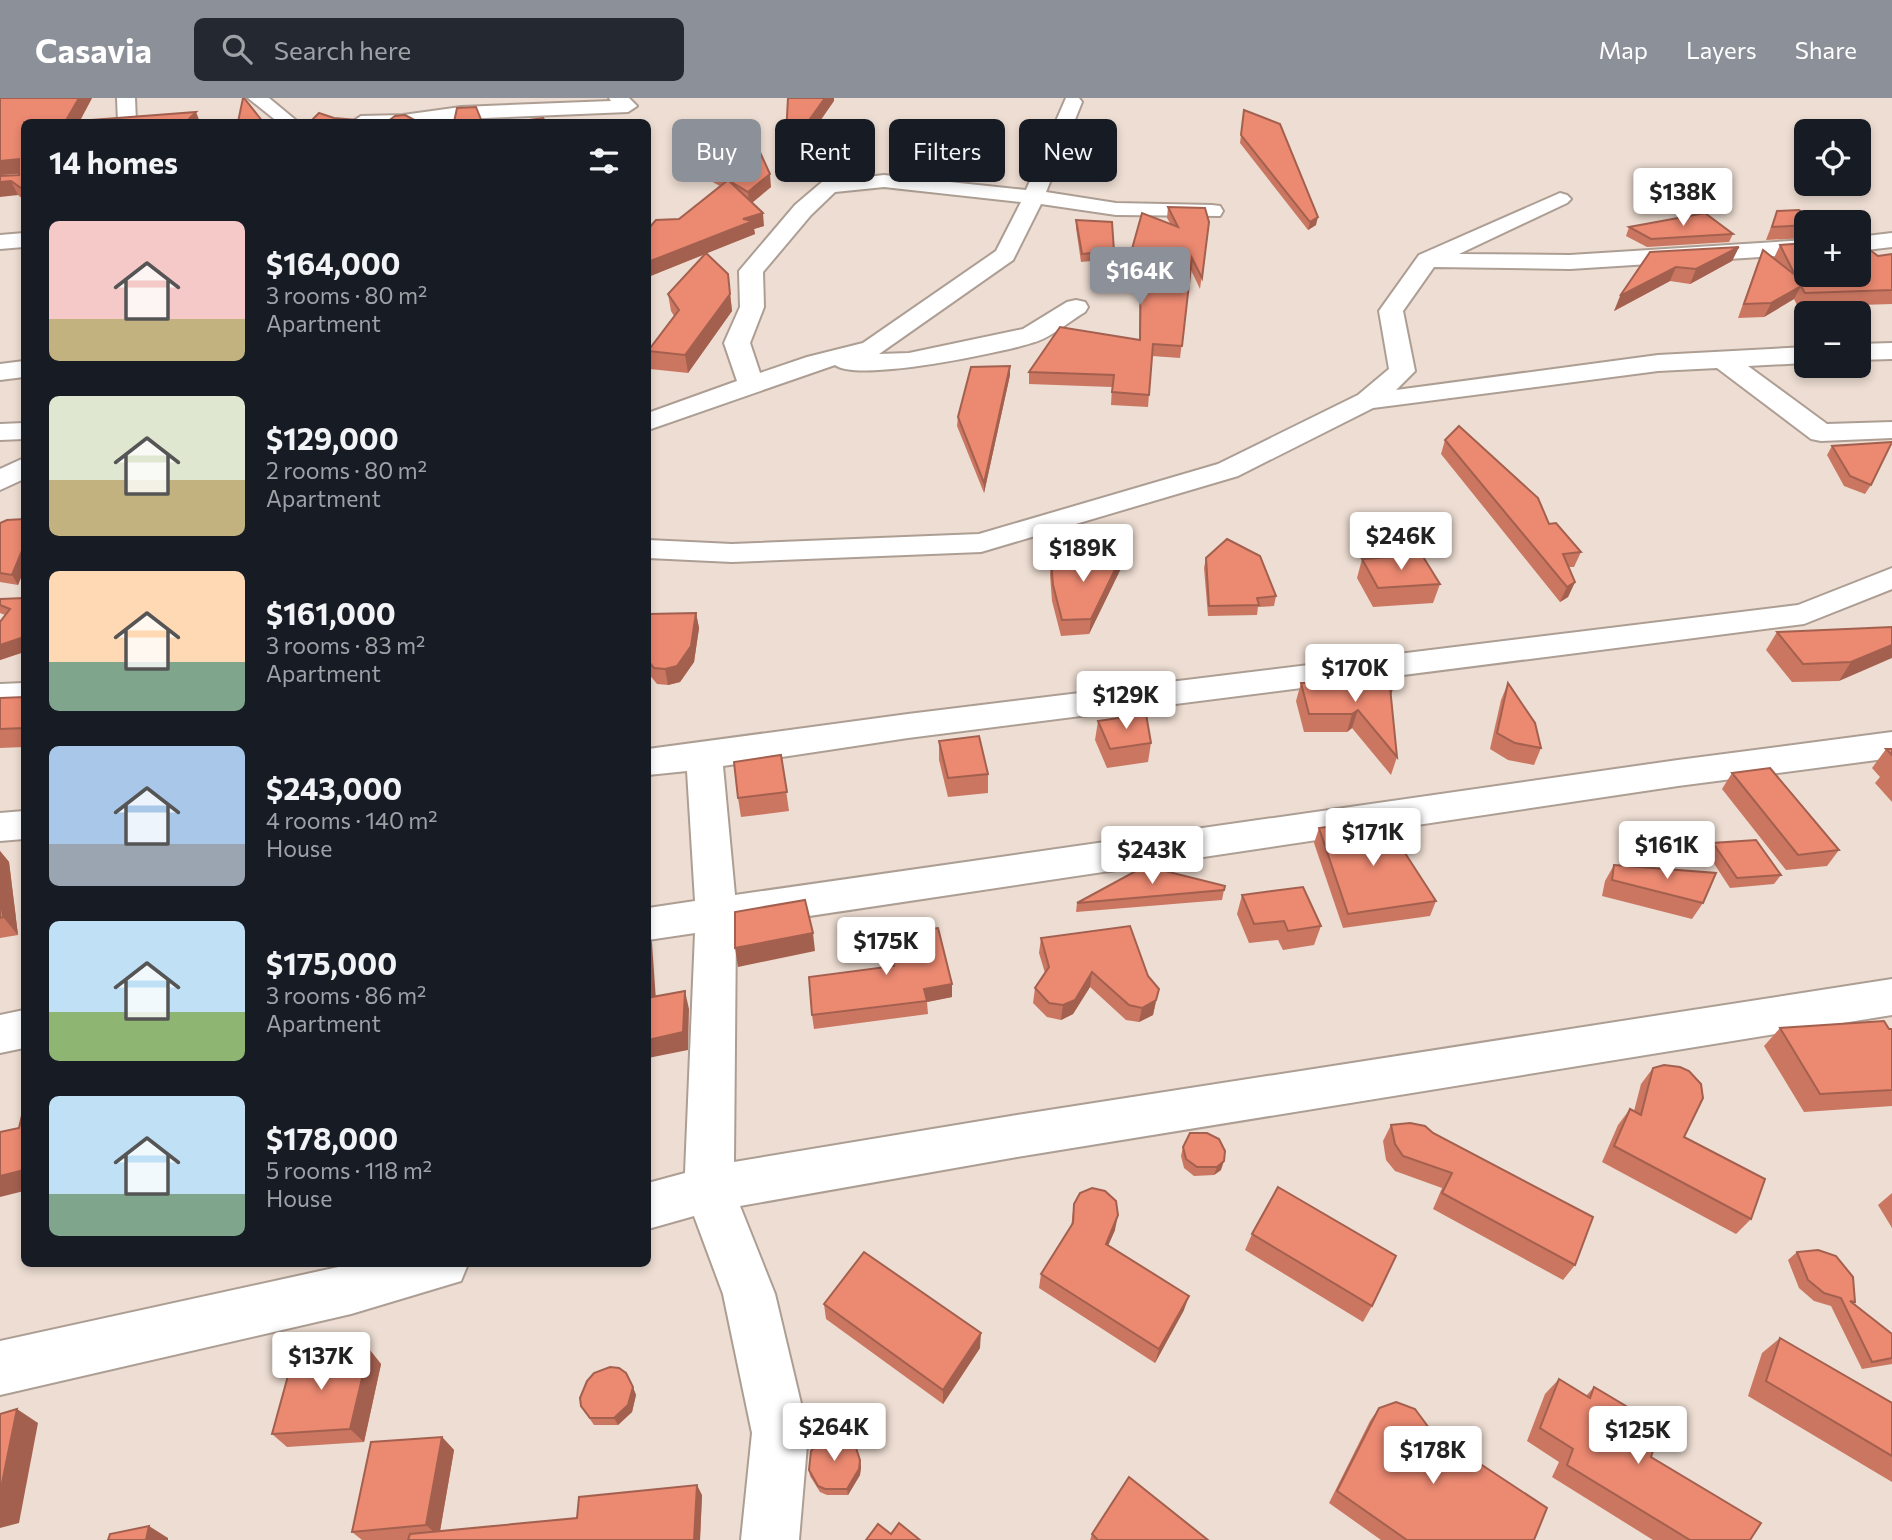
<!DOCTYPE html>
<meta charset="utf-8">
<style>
body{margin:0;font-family:Commissioner,sans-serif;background:#242831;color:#f1f3f6;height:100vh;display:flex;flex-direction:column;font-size:26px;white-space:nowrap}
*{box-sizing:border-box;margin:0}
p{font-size:23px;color:#9ea1a6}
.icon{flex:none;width:38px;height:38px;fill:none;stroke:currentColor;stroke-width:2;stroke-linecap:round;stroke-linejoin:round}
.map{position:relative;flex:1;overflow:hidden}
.side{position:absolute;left:21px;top:21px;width:630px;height:1148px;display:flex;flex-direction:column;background:#171b24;border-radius:10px;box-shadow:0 4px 10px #0003}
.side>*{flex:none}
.hud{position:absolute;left:672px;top:21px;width:665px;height:63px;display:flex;gap:14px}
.controls{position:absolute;left:1794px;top:21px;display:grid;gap:14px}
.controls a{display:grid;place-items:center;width:77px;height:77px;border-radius:10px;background:#171b24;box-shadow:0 4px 10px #0003;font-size:35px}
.price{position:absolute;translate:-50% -60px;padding:0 16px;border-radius:7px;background:#fff;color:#222;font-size:23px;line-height:46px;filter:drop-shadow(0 2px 4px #0008)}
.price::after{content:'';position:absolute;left:50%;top:42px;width:21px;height:16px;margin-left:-10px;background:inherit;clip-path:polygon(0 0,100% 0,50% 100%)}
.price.selected{background:#8c9099;color:#fff}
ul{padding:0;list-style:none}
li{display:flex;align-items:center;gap:21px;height:175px;padding:0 28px}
li span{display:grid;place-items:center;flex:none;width:196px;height:140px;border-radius:10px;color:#555}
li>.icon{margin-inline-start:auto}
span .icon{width:84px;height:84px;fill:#fffc;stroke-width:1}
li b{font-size:30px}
h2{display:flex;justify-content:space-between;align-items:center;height:84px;padding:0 28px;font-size:30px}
.chip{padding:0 24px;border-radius:10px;background:#171b24;box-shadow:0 4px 10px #0003;font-size:24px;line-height:63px}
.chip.selected{background:#8c9099;color:#fff}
header{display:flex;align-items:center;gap:42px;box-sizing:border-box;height:98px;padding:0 35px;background:#8c9099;color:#fff}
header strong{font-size:33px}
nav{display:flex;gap:38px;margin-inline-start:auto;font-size:24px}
.search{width:490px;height:63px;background:#242831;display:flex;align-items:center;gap:18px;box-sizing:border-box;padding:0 24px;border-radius:10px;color:#9ea1a6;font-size:26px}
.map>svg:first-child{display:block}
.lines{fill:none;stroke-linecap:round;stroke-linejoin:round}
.minor-casing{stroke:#ad9e94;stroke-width:4}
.minor{fill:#fff;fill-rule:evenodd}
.wall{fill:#ca7661}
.shaded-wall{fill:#a4604f}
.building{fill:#eb8971;stroke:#a4604f;stroke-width:2}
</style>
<header>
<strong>Casavia</strong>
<div class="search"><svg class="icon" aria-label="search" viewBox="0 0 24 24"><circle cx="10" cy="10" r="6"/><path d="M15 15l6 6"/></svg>Search here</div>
<nav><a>Map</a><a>Layers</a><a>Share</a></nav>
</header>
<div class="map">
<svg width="1892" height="1442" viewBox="0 0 1892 1442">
<rect width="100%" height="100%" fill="#edddd2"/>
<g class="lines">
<g class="minor-casing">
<g id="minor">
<polygon points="117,0 135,0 136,24 118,24"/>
<polygon points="248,0 269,0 298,24 278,24"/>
<polygon points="609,0 629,0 637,8 628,14 461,21 433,24 352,24 361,18 403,17 461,9 611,3"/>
<path d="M1066,0h13l3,4 -36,90 70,11 96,2 8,1 3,5 -3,5 -104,-1 -75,-11 -28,56 -134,94 30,-1 114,-24 44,-27 9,-2 9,2 3,5 -3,5c-15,9 -31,23 -47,29 -31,11 -180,42 -203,24l-187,65v-17l89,-32 -13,-38 16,-36 -1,-36 56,-66 27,-23 62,-7 142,15zM884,89l137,15 -25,49 -133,92 -56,14 -47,16 -10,-30 14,-36 -1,-35 48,-57 24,-23z"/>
<polygon points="1560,95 1567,97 1571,101 1567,105 1459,156 1570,157 1806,142 1806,156 1570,171 1434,169 1403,213 1415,273 1396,292 1658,257 1806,249 1806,265 1748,268 1827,326 1892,324 1892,340 1821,343 1811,341 1717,270 1658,273 1373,310 1238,378 981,454 732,464 648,460 648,442 732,446 979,436 1218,366 1358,297 1389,271 1379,213 1419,157"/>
<polygon points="24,135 24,149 0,151 0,137"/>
<polygon points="1892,135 1892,149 1858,153 1858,139"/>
<polygon points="1892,245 1892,261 1858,262 1858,246"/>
<polygon points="24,263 24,279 0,282 0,266"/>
<polygon points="24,325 24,341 0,342 0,326"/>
<polygon points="24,360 24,381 0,392 0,371"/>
<polygon points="1892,470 1892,491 1804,526 908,640 723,668 735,797 1678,662 1892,634 1892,660 1678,688 736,829 734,1064 1017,1017 1892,881 1892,917 1017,1059 740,1108 775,1196 808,1335 799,1442 741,1442 752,1335 723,1196 694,1118 648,1131 648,1085 685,1075 695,835 648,842 648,810 695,803 687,673 648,677 648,651 908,616 1798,507"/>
<polygon points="24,585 24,609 0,610 0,586"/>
<polygon points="24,713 24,741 0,743 0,715"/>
<polygon points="24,912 24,950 0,955 0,917"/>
<polygon points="352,1166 468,1166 461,1183 351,1216 0,1297 0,1243"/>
</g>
</g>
<use href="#minor" class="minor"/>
</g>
<g class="wall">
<polygon points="0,0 92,0 80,23 200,24 24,24 24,102 18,97 0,78 19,77 19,76 0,77"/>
<polygon points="1244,12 1316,127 1308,132 1240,45"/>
<polygon points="706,68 771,89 752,105 764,128 754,131 755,136 706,155 728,176 732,213 688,275 650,271 648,252 674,218 671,213 668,196 705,156 648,179 648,131 679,121 720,88 707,81"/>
<polygon points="1168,109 1209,124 1200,191 1191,172 1180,260 1152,258 1148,309 1111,307 1112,289 1029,286 1029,274 1139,242 1140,171 1129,170 1130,158 1170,125 1167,120"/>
<polygon points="1777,113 1806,124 1806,140 1766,142"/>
<polygon points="1076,122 1114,153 1113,161 1081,164 1076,130"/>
<polygon points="1629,129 1733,136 1729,144 1647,149 1626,138"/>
<polygon points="1780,147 1878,158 1892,156 1892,206 1798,209 1794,201 1764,219 1738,220 1757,166 1763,152 1774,160"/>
<polygon points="1739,149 1732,163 1690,186 1670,183 1614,213 1650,154"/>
<polygon points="1010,268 1010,277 984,395 957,328 958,319"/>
<polygon points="1445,342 1549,426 1581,454 1574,469 1569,469 1575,484 1568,499 1560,504 1441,356"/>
<polygon points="1832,348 1871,387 1865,396 1844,388 1827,357"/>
<polygon points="24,421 24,472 18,487 0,484 0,425"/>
<polygon points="1129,443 1127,458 1089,536 1061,538 1052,503 1050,477 1051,462 1088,467"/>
<polygon points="1206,460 1276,498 1274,508 1258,509 1257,517 1208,518 1204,470"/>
<polygon points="1362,461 1440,486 1433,505 1373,509 1357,480"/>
<polygon points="24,500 24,554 0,562 0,524 5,517 0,515 0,501"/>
<polygon points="696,515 699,530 694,564 680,584 668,587 657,586 648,575 648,516"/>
<polygon points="1892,529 1839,583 1792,584 1766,552 1777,534"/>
<polygon points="1301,585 1391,598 1397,659 1391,677 1352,630 1347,634 1304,634 1296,603"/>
<polygon points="1508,585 1541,650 1534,667 1508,662 1490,651 1501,602"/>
<polygon points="24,599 24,649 0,650 0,600"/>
<polygon points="1098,623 1151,645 1148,664 1107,670 1095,642"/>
<polygon points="939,643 988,676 988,695 948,699 939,662"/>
<polygon points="1886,651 1892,651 1892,704 1875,685 1880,679 1872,670"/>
<polygon points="781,657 789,713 741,719 738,700"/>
<polygon points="1732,675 1839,752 1827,768 1786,772 1722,691"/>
<polygon points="1319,730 1436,803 1430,818 1343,830 1314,745"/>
<polygon points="1713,745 1781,777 1774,786 1730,790 1707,755"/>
<polygon points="0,753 9,764 18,837 0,840"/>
<polygon points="1614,767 1703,805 1692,821 1602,798 1605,783"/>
<polygon points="1224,792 1222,802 1076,814 1077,805"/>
<polygon points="1242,797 1321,828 1314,847 1283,852 1278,842 1249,845 1237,816"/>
<polygon points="889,836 952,886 952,899 927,904 928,916 814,931 812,917 893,868"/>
<polygon points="1041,840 1148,878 1159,891 1153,917 1139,924 1126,922 1090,889 1073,916 1061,922 1047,919 1033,905 1035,890 1045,875 1039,855"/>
<polygon points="1780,930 1892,931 1892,1008 1804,1014 1764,948"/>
<polygon points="1653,970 1684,1039 1751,1121 1736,1136 1602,1064 1618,1027 1630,1011 1634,1013 1641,986"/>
<polygon points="1391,1027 1575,1167 1563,1182 1433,1111 1442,1090 1395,1073 1386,1062 1383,1043"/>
<polygon points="1190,1035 1221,1072 1214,1077 1194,1078 1184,1070 1181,1058 1183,1049"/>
<polygon points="1892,1095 1892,1130 1878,1107"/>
<polygon points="1074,1106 1115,1132 1108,1148 1184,1212 1155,1265 1039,1190 1041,1176 1071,1129"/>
<polygon points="1252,1136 1372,1208 1363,1224 1245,1152"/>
<polygon points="1797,1154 1855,1204 1853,1205 1892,1236 1892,1266 1862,1271 1831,1208 1814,1203 1799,1190 1788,1162"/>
<polygon points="824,1206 980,1250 943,1306 826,1221"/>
<polygon points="1780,1240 1892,1305 1892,1384 1748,1298 1762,1255"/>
<polygon points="369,1251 381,1266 364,1344 287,1349 272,1336"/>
<polygon points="626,1275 636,1297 632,1314 618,1327 594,1327 581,1308"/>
<polygon points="1559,1281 1586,1298 1594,1289 1651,1359 1750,1442 1653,1442 1552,1379 1559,1364 1527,1343 1545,1296"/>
<polygon points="1379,1310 1432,1334 1534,1442 1381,1442 1329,1405 1370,1323"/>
<polygon points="442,1339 454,1352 440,1433 577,1420 702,1397 700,1442 362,1442 352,1434"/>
<polygon points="860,1362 861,1369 860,1377 848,1397 827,1397 820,1394 810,1378 809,1372"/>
<polygon points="1092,1436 1208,1442 1090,1442"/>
</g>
<g class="shaded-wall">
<polygon points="79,0 92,0 79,24 65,24"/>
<polygon points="825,0 834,0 834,3 787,71 785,56"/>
<polygon points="196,14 200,24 186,24"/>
<polygon points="19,61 24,75 0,77 0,63"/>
<polygon points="770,76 771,89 749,107 748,94"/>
<polygon points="11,83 18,97 0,99 0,84"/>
<polygon points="763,115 764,128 754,131 755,136 648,179 648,164 743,121"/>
<polygon points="1318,119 1316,127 1308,132 1310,124"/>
<polygon points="1739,149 1732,163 1690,186 1696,171"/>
<polygon points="1676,169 1670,183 1614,213 1620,198"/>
<polygon points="1801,188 1794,201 1764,219 1771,205"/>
<polygon points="730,196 732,213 688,275 685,257"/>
<polygon points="1010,268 1010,277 984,395 984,385"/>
<polygon points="1129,443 1127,458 1089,536 1091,521"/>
<polygon points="24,448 24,472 18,487 12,477"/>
<polygon points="1575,484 1568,499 1560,504 1567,489"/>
<polygon points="696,515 699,530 694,564 680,584 668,587 665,571"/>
<polygon points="24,539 24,554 0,562 0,547"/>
<polygon points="1892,547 1892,560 1839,583 1851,564"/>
<polygon points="1395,585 1389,603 1390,589"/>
<polygon points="1358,612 1352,630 1347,634 1352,616"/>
<polygon points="0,753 9,764 18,837 3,819 0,794"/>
<polygon points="648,828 652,845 657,917 652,899"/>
<polygon points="813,835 815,853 738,869 735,850"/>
<polygon points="1092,874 1090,889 1073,916 1061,922 1063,907"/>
<polygon points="952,886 952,899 927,904 924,891"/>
<polygon points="685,893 689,911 688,952 648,960 648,942"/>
<polygon points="1156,902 1153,917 1139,924 1142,910"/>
<polygon points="1224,1063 1221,1072 1214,1077 1217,1069"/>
<polygon points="24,1072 24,1093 0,1099 0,1078"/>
<polygon points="1118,1117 1115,1132 1102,1161 1106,1146"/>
<polygon points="1189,1198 1184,1212 1155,1265 1159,1251"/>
<polygon points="981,1235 980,1250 943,1306 943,1292"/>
<polygon points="369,1251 381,1266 364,1344 350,1331"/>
<polygon points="633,1289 636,1297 632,1314 618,1327 614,1320"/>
<polygon points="17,1311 38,1325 19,1425 0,1430 0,1395"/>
<polygon points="442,1339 454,1352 439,1439 426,1427"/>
<polygon points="860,1362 861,1369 860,1377 848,1397 847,1391"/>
<polygon points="697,1387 702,1397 700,1442 694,1442"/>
<polygon points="149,1428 168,1440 168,1442 146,1442"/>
</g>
<g class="building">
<polygon points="0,0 79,0 65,24 196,14 186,24 24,24 24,92 11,83 0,84 0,78 19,77 19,61 0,63"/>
<polygon points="243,0 244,0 263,24 238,24"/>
<polygon points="788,0 825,0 785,56"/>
<polygon points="476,9 482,24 454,24 457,10"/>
<polygon points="1244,12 1280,26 1318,119 1310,124 1241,37"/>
<polygon points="319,15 334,20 381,24 310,24"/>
<polygon points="405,17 418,24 387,24 395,18"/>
<polygon points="543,20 546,24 524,24 529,22"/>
<polygon points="746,24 770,76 748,94 728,82 763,115 743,121 753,123 648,164 648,131 656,122 679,121 728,82 706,68"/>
<polygon points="1168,109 1205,110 1209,124 1202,180 1192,160 1182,248 1153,246 1149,297 1112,294 1114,277 1029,274 1060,229 1140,242 1141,159 1130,158 1142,115 1178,129"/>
<polygon points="1799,112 1816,124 1806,124 1806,127 1772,129 1777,113"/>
<polygon points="1705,115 1733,136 1651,141 1629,129"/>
<polygon points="1076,122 1112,124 1114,153 1082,156"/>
<polygon points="1858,143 1878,158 1892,156 1892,192 1805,195 1801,188 1771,205 1744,206 1763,152 1795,177 1780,147 1806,145 1806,177 1858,177"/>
<polygon points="1739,149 1696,171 1676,169 1620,198 1650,154"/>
<polygon points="706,155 728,176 730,196 685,257 648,253 679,212 668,196"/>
<polygon points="1010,268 984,385 958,319 971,269"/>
<polygon points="1459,328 1538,400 1549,426 1556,425 1581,454 1563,456 1575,484 1567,489 1445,342"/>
<polygon points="1892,344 1871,387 1850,378 1832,348"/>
<polygon points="24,421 24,448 12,477 0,475 0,425 7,422"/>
<polygon points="1227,441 1260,458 1276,498 1257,500 1259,507 1209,508 1206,460"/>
<polygon points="1129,443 1091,521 1062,522 1053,487 1051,462 1088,467"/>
<polygon points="1422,457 1440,486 1378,490 1362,461"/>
<polygon points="24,500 24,539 0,547 0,524 10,511 0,507 0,501"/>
<polygon points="696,515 691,548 677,568 665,571 654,570 648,563 648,516"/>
<polygon points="1892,529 1892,547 1851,564 1803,566 1777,534"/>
<polygon points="1301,585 1395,585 1390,589 1397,659 1358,612 1352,616 1309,616"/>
<polygon points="1508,585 1535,625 1541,650 1515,645 1497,635"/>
<polygon points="24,599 24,630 0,631 0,600"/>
<polygon points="1146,616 1151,645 1110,651 1098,623"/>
<polygon points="979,638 988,676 948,680 939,643"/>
<polygon points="1886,651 1892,651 1892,657"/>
<polygon points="781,657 787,694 738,700 734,664"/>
<polygon points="1770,670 1839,752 1798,757 1732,675"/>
<polygon points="1383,721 1436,803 1348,816 1319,730"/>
<polygon points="1756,742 1781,777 1737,780 1713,745"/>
<polygon points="1614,767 1716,775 1703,805 1612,782"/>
<polygon points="1145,768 1225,788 1224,792 1077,805"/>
<polygon points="1303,789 1321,828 1288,833 1284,823 1254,826 1242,797"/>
<polygon points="0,794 3,819 0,820"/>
<polygon points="805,802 813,835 735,850 735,814"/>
<polygon points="1130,828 1148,878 1159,891 1156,902 1142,910 1129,907 1092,874 1075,902 1063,907 1049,905 1035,890 1049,869 1041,840"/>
<polygon points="938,830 952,886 924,891 927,903 812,917 809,879 894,868 889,836"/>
<polygon points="648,831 652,899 685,893 683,934 648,942"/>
<polygon points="1884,923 1889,931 1892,931 1892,992 1820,996 1780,930"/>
<polygon points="1664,967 1680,969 1689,973 1701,986 1703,1000 1684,1039 1765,1081 1751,1121 1614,1048 1630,1011 1641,1017 1653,970"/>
<polygon points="24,1009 24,1072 0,1078 0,1034 19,1030"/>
<polygon points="1410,1025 1425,1028 1433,1035 1593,1119 1575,1167 1442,1095 1452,1075 1403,1058 1395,1046 1391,1027"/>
<polygon points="1190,1035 1207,1035 1219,1041 1225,1053 1224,1063 1217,1069 1197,1069 1186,1061 1183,1049"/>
<polygon points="1278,1089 1396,1158 1372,1208 1252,1136"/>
<polygon points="1092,1090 1105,1093 1116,1103 1118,1117 1106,1146 1189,1198 1159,1251 1041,1176 1073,1125 1074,1106 1080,1095"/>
<polygon points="1818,1152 1836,1158 1853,1179 1855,1204 1850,1203 1892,1236 1892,1260 1872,1264 1841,1200 1824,1195 1808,1182 1797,1154"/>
<polygon points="864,1154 981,1235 943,1292 824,1206"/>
<polygon points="1780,1240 1892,1305 1892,1358 1766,1283"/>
<polygon points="369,1251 350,1331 272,1336 294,1256"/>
<polygon points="610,1269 619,1270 626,1275 633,1289 628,1307 614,1320 590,1320 581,1308 580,1300 587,1283 594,1275"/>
<polygon points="1559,1281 1590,1300 1594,1289 1661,1329 1651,1359 1761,1425 1750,1442 1690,1442 1567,1367 1573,1351 1540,1330"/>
<polygon points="1396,1304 1415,1311 1432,1334 1547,1410 1534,1442 1407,1442 1337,1393 1379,1310"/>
<polygon points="17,1311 0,1395 0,1316"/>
<polygon points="841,1337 855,1347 860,1362 859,1371 847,1391 825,1391 818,1388 809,1372 811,1353 824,1339"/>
<polygon points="442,1339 426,1427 352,1434 371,1344"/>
<polygon points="1129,1379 1208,1442 1098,1442 1092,1436"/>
<polygon points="697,1387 694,1442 408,1442 410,1436 577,1420 579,1399"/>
<polygon points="899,1425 920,1442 866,1442 878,1426 891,1436"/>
<polygon points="149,1428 146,1442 108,1442 110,1436"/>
</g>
</svg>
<div class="controls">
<a><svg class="icon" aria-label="locate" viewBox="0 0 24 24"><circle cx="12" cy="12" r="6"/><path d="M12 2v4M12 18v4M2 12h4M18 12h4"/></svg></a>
<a>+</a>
<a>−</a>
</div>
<b class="price" style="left:1683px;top:130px">$138K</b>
<b class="price selected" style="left:1140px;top:209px">$164K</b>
<b class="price" style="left:1401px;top:474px">$246K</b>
<b class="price" style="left:1083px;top:486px">$189K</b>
<b class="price" style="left:1355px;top:606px">$170K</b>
<b class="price" style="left:1126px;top:633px">$129K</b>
<b class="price" style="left:1373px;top:770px">$171K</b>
<b class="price" style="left:1667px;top:783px">$161K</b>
<b class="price" style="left:1152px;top:788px">$243K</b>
<b class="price" style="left:886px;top:879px">$175K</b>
<b class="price" style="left:321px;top:1294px">$137K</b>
<b class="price" style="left:834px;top:1365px">$264K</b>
<b class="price" style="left:1638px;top:1368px">$125K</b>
<b class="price" style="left:1433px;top:1388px">$178K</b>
<div class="hud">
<a class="chip selected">Buy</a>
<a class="chip">Rent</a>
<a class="chip">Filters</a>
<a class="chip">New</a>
</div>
<section class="side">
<h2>14 homes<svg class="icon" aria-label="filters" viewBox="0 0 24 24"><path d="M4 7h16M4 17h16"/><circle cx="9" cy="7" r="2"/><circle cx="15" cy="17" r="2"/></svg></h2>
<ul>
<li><span style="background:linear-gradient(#f6c9c9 70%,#c2b280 0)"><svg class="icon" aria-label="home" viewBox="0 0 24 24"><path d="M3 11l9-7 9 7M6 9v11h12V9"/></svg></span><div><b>$164,000</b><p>3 rooms · 80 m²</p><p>Apartment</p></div></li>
<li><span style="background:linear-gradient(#dfe7d0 60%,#c2b280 0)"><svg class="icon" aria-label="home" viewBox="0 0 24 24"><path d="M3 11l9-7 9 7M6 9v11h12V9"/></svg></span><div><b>$129,000</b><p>2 rooms · 80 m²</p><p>Apartment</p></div></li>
<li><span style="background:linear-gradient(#ffd9b3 65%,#7fa58c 0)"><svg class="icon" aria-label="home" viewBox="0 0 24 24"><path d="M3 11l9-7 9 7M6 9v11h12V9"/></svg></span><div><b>$161,000</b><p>3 rooms · 83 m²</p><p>Apartment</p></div></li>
<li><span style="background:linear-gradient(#a9c7e8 70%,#9aa5b1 0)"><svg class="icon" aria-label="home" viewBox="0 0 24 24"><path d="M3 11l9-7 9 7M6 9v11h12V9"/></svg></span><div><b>$243,000</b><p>4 rooms · 140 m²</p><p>House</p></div></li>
<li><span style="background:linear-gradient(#bfe0f5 65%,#8fb573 0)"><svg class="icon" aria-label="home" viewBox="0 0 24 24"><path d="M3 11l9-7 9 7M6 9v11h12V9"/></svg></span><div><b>$175,000</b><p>3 rooms · 86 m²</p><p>Apartment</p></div></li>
<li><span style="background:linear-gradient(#bfe0f5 70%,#7fa58c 0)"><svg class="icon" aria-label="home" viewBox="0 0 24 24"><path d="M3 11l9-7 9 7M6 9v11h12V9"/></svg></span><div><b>$178,000</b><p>5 rooms · 118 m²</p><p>House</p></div></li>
</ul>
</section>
</div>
